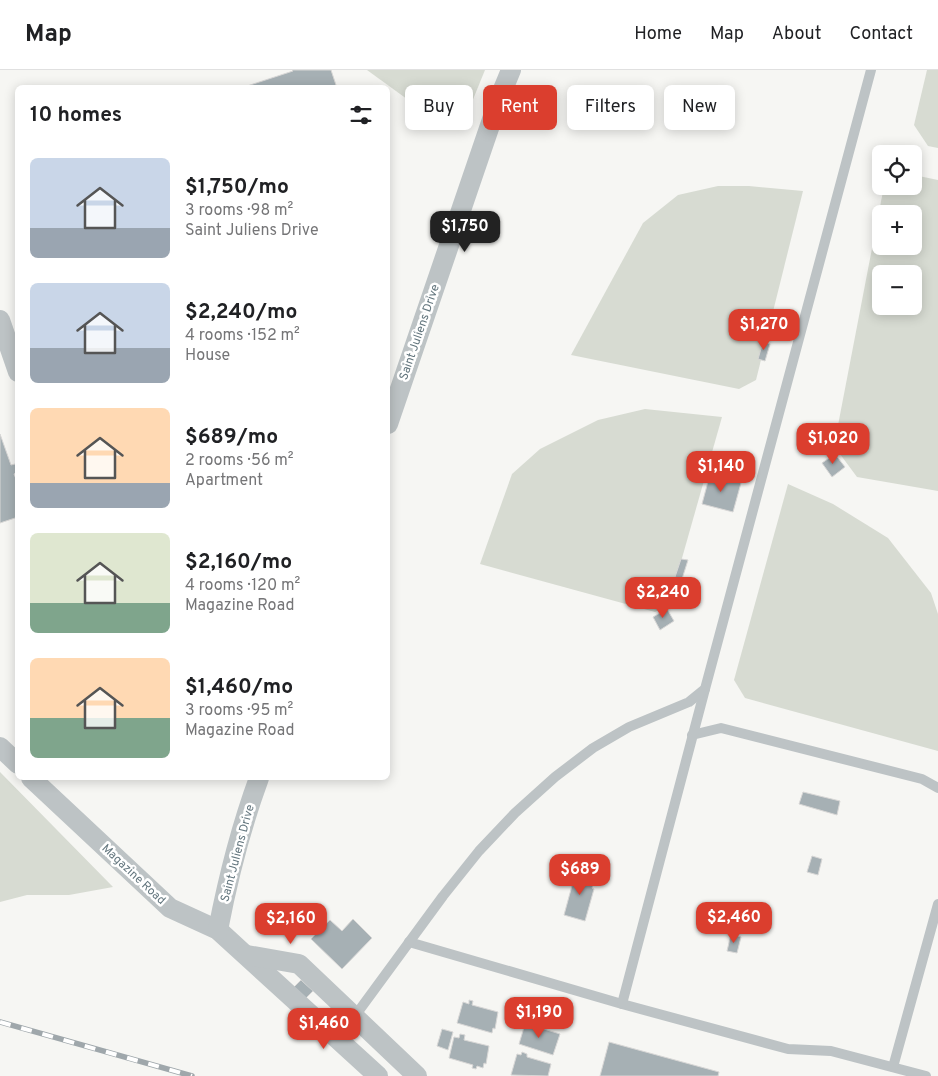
<!DOCTYPE html>
<meta charset="utf-8">
<style>
body{margin:0;font-family:Overpass,sans-serif;background:#f6f6f6;color:#202124;height:100vh;display:flex;flex-direction:column;font-size:19px;white-space:nowrap}
*{box-sizing:border-box;margin:0}
p{font-size:16px;color:#757577}
.icon{flex:none;width:28px;height:28px;fill:none;stroke:currentColor;stroke-width:2;stroke-linecap:round;stroke-linejoin:round}
.map{position:relative;flex:1;overflow:hidden}
.sheet{position:absolute;left:15px;top:15px;width:375px;height:695px;display:flex;flex-direction:column;background:#fff;border-radius:8px;box-shadow:0 2px 12px #0003}
.sheet>*{flex:none}
.hud{position:absolute;left:405px;top:15px;width:458px;height:45px;display:flex;gap:10px}
.controls{position:absolute;left:872px;top:75px;display:grid;gap:10px}
.controls a{display:grid;place-items:center;width:50px;height:50px;border-radius:8px;background:#fff;box-shadow:0 2px 12px #0003;font-size:25px}
.price{position:absolute;translate:-50% -42px;padding:0 11px;border-radius:10px;background:#db3e2e;color:#fff;font-size:16px;line-height:32px;filter:drop-shadow(0 1px 2px #0008)}
.price::after{content:'';position:absolute;left:50%;top:30px;width:15px;height:11px;margin-left:-8px;background:inherit;clip-path:polygon(0 0,100% 0,50% 100%)}
.price.active{background:#222;color:#fff}
ul{padding:0;list-style:none}
li{display:flex;align-items:center;gap:15px;height:125px;padding:0 15px}
li span{display:grid;place-items:center;flex:none;width:140px;height:100px;border-radius:8px;color:#555}
li>.icon{margin-inline-start:auto}
span .icon{width:60px;height:60px;fill:#fffc;stroke-width:1}
li b{font-size:21px}
h2{display:flex;justify-content:space-between;align-items:center;height:60px;padding:0 15px;font-size:21px}
.pill{padding:0 18px;border-radius:8px;background:#fff;box-shadow:0 2px 12px #0003;font-size:18px;line-height:45px}
.pill.active{background:#db3e2e;color:#fff}
header{display:flex;align-items:center;gap:30px;box-sizing:border-box;height:70px;padding:0 25px;background:#fff;border-bottom:1px solid #e0e0e0}
header strong{font-size:24px}
nav{display:flex;gap:28px;margin-inline-start:auto;font-size:18px}
.map>svg:first-child{display:block}
.green{fill:#d7dbd2;fill-rule:evenodd}
.building{fill:#a6b0b4;stroke:#d8d7d6}
.lines{fill:none;stroke-linecap:round;stroke-linejoin:round}
.service{stroke:#bdc3c5;stroke-width:10}
.minor{stroke:#bdc3c5;stroke-width:20}
.rail-casing{stroke:#9fa7ab;stroke-width:5.5}
.rail{stroke:#fff;stroke-width:4;stroke-dasharray:11;stroke-linecap:butt}
.labels{text-anchor:middle;stroke-width:5;stroke-linejoin:round;paint-order:stroke}
.street-label{font-size:12px;fill:#62757d;stroke:#fff}
</style>
<header>
<strong>Map</strong>
<nav><a>Home</a><a>Map</a><a>About</a><a>Contact</a></nav>
</header>
<div class="map">
<svg width="938" height="1006" viewBox="0 0 938 1006">
<rect width="100%" height="100%" fill="#f6f6f3"/>
<g class="green">
<polygon points="367,0 485,0 465,49 418,37"/>
<polygon points="927,0 938,0 938,78 928,76 914,55"/>
<path d="M914,105l24,5v311l-81,-14 -23,-31 50,-260h30zM881,144h33v32h-33zM881,204h33v32h-33z"/>
<polygon points="718,116 749,116 803,121 756,310 739,319 571,285 643,153 678,125"/>
<polygon points="645,339 722,347 669,534 655,542 480,494 512,404 540,379 598,350"/>
<polygon points="788,414 833,434 888,468 931,523 938,544 938,681 745,628 734,610"/>
<polygon points="0,702 113,817 69,825 27,825 0,832"/>
</g>
<g class="building">
<polygon points="292,0 331,0 337,18 241,18 293,1"/>
<polygon points="763,272 770,274 765,291 758,289"/>
<polygon points="0,364 11,395 15,394 18,402 14,404 18,414 18,447 0,453"/>
<polygon points="835,384 845,397 832,407 822,393"/>
<polygon points="710,404 741,413 733,442 702,434"/>
<polygon points="681,489 688,490 682,509 675,507"/>
<polygon points="667,539 674,551 660,560 653,547"/>
<polygon points="803,722 840,731 837,745 799,734"/>
<polygon points="812,786 822,789 818,805 807,802"/>
<polygon points="576,801 595,807 592,818 594,819 585,851 564,845"/>
<polygon points="353,849 372,868 342,899 311,869 330,850 342,861"/>
<polygon points="731,864 741,867 737,883 727,881"/>
<polygon points="301,910 313,921 306,928 294,917"/>
<polygon points="469,930 473,931 472,935 498,942 495,959 493,958 492,963 457,953 463,932 469,934"/>
<polygon points="530,952 535,953 534,956 560,964 553,985 519,974 525,954 529,955"/>
<polygon points="442,959 453,962 448,980 437,976"/>
<polygon points="460,964 465,965 464,970 489,976 486,994 484,993 483,998 477,996 476,999 472,998 473,995 449,988 454,967 459,968"/>
<polygon points="609,972 719,1002 718,1006 600,1006"/>
<polygon points="522,982 527,984 527,987 551,994 548,1006 511,1005 517,984 521,985"/>
</g>
<g class="lines">
<g class="service">
<polyline points="692,665 721,658 922,709 938,718"/>
<polyline points="409,872 622,934 788,979 831,981 926,1006"/>
<polyline points="622,934 705,619"/>
<polyline points="336,968 355,946 443,826 479,781 515,743 555,707 593,678 629,657 689,632 705,619 871,0"/>
<polyline points="893,997 938,834"/>
</g>
<g class="minor">
<polyline points="0,250 18,302"/>
<polyline points="388,354 499,29 511,0"/>
<polyline points="0,677 18,694"/>
<polyline points="31,708 170,838 218,860 378,1006"/>
<path d="M218,860c10,-52 23,-103 41,-152"/>
<polyline points="247,885 299,894 417,1006"/>
</g>
<g class="rail-casing">
<polyline id="rail" points="0,952 192,1006"/>
</g>
<use href="#rail" class="rail"/>
</g>
<g class="labels">
<g class="street-label">
<text transform="translate(419 262) rotate(-71)" y="4">Saint Juliens Drive</text>
<text transform="translate(237 783) rotate(-75)" y="4">Saint Juliens Drive</text>
<text transform="translate(134 804) rotate(43)" y="4">Magazine Road</text>
</g>
</g>
</svg>
<div class="controls">
<a><svg class="icon" aria-label="locate" viewBox="0 0 24 24"><circle cx="12" cy="12" r="6"/><path d="M12 2v4M12 18v4M2 12h4M18 12h4"/></svg></a>
<a>+</a>
<a>−</a>
</div>
<b class="price active" style="left:465px;top:183px">$1,750</b>
<b class="price" style="left:764px;top:281px">$1,270</b>
<b class="price" style="left:833px;top:395px">$1,020</b>
<b class="price" style="left:721px;top:423px">$1,140</b>
<b class="price" style="left:663px;top:549px">$2,240</b>
<b class="price" style="left:580px;top:826px">$689</b>
<b class="price" style="left:734px;top:874px">$2,460</b>
<b class="price" style="left:291px;top:875px">$2,160</b>
<b class="price" style="left:539px;top:969px">$1,190</b>
<b class="price" style="left:324px;top:980px">$1,460</b>
<div class="hud">
<a class="pill">Buy</a>
<a class="pill active">Rent</a>
<a class="pill">Filters</a>
<a class="pill">New</a>
</div>
<section class="sheet">
<h2>10 homes<svg class="icon" aria-label="filters" viewBox="0 0 24 24"><path d="M4 7h16M4 17h16"/><circle cx="9" cy="7" r="2"/><circle cx="15" cy="17" r="2"/></svg></h2>
<ul>
<li><span style="background:linear-gradient(#c9d6e8 70%,#9aa5b1 0)"><svg class="icon" aria-label="home" viewBox="0 0 24 24"><path d="M3 11l9-7 9 7M6 9v11h12V9"/></svg></span><div><b>$1,750/mo</b><p>3 rooms · 98 m²</p><p>Saint Juliens Drive</p></div></li>
<li><span style="background:linear-gradient(#c9d6e8 65%,#9aa5b1 0)"><svg class="icon" aria-label="home" viewBox="0 0 24 24"><path d="M3 11l9-7 9 7M6 9v11h12V9"/></svg></span><div><b>$2,240/mo</b><p>4 rooms · 152 m²</p><p>House</p></div></li>
<li><span style="background:linear-gradient(#ffd9b3 75%,#9aa5b1 0)"><svg class="icon" aria-label="home" viewBox="0 0 24 24"><path d="M3 11l9-7 9 7M6 9v11h12V9"/></svg></span><div><b>$689/mo</b><p>2 rooms · 56 m²</p><p>Apartment</p></div></li>
<li><span style="background:linear-gradient(#dfe7d0 70%,#7fa58c 0)"><svg class="icon" aria-label="home" viewBox="0 0 24 24"><path d="M3 11l9-7 9 7M6 9v11h12V9"/></svg></span><div><b>$2,160/mo</b><p>4 rooms · 120 m²</p><p>Magazine Road</p></div></li>
<li><span style="background:linear-gradient(#ffd9b3 60%,#7fa58c 0)"><svg class="icon" aria-label="home" viewBox="0 0 24 24"><path d="M3 11l9-7 9 7M6 9v11h12V9"/></svg></span><div><b>$1,460/mo</b><p>3 rooms · 95 m²</p><p>Magazine Road</p></div></li>
</ul>
</section>
</div>
